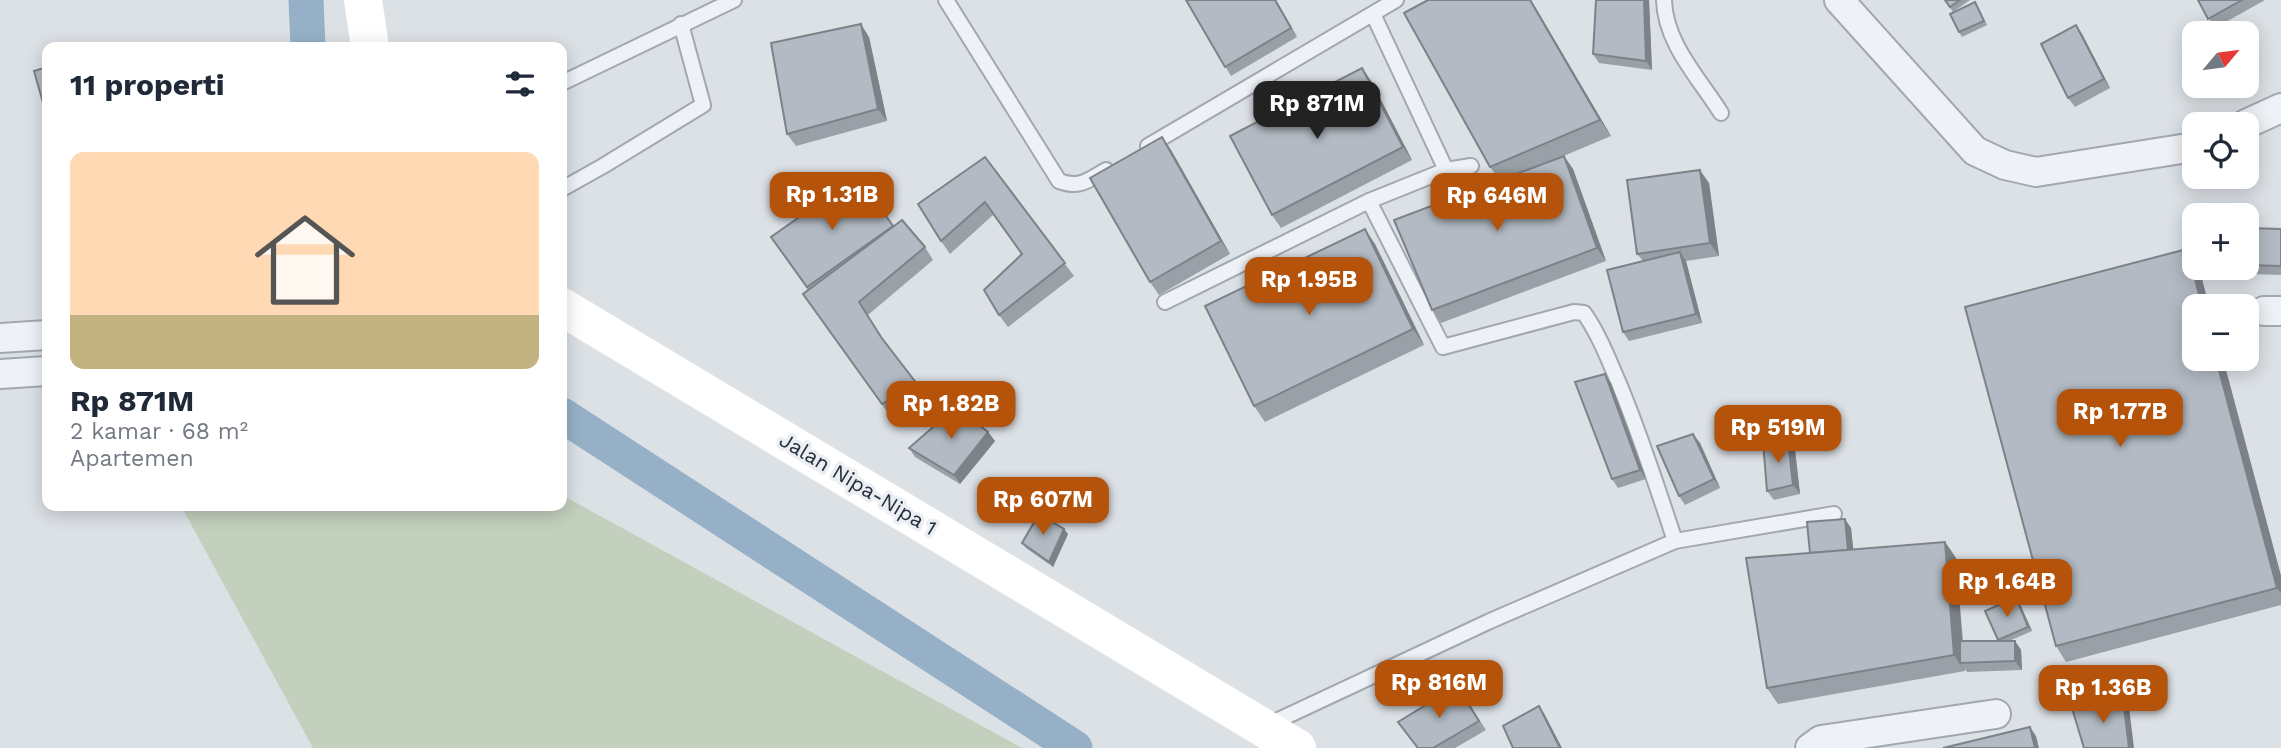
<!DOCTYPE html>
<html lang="id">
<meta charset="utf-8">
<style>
body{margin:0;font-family:"Work Sans",sans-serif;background:#f6f6f7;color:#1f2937;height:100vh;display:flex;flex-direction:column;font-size:26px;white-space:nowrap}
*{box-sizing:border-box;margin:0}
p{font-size:23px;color:#747a83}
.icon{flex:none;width:38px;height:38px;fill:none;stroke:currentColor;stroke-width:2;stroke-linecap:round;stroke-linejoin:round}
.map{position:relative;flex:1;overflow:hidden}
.drawer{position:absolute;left:42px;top:42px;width:525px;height:469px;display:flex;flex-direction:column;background:#fff;border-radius:14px;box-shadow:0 4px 18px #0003}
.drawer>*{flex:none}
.needle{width:46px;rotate:61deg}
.tools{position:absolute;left:2182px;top:21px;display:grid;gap:14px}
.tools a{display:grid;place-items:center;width:77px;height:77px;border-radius:14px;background:#fff;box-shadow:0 4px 18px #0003;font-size:35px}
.price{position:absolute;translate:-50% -60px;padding:0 16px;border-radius:14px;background:#b45309;color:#fff;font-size:23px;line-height:46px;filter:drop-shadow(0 2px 4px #0008)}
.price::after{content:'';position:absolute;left:50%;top:42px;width:21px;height:16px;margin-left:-10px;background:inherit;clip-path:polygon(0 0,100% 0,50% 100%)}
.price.on{background:#222;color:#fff}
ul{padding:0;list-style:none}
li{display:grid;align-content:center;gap:14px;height:371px;padding:0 28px}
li+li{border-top:2px solid #e0e1e3}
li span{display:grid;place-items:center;height:217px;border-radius:14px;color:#555}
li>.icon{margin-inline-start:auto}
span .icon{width:126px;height:126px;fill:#fffc;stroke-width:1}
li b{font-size:30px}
h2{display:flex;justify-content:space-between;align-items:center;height:84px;padding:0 28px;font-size:30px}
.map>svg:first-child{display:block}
.green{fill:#c3d0bd}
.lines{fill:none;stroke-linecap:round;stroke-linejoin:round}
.canal{stroke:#96b1c7;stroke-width:35}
.lane-casing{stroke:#a2a8b0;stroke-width:18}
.street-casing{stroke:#a2a8b0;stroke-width:32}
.lane{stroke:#eef1f5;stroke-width:14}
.street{stroke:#eef1f5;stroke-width:28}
.secondary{stroke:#fff;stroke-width:38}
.wall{fill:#9aa0a8}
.shaded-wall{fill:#7d8288}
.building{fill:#b3bac3;stroke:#7d8288;stroke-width:2}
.labels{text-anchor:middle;stroke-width:7;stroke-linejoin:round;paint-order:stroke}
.street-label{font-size:21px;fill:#26303c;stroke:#ebeff4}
</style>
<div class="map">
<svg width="2281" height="748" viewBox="0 0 2281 748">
<rect width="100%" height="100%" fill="#dce1e6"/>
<polygon class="green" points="562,495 1022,748 313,748 181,506 562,506"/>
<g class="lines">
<g class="canal">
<polyline points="306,0 308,47"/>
<polyline points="562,415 1075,748"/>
</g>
<g class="lane-casing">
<g id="lane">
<path d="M946,0l113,181c21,8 29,-1 47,-11"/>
<path d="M1664,0c1,43 35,78 57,113"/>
<polyline points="1373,14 1446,170"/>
<polyline points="562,83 734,0"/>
<polyline points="1148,146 1396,0"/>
<polyline points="562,189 603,166 703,105 681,24"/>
<path d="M1369,201l74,146 131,-35 10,1c16,23 25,48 36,73 21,51 38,103 55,155"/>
<polyline points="1165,302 1369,201 1446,170 1471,166"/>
<polyline points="1268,725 1490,621 1675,541 1834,514"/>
</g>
</g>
<g class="street-casing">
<g id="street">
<polyline points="1839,0 1975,151 2005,165 2036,172 2194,147"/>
<polyline points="2246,124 2281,108"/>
<polyline points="2264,311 2281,311"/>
<polyline points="0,338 47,335"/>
<polyline points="0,374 47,371"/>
<polyline points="1810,748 1821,740 1996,714"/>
</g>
</g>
<use href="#lane" class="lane"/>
<use href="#street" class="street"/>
<g class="secondary">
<polyline points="363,0 370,47"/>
<polyline points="562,307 1297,748"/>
</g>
</g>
<g class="wall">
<polygon points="1186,0 1276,0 1297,37 1231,76"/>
<polygon points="1531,0 1611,136 1554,160 1573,169 1606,261 1441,323 1432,310 1500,180 1490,167"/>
<polygon points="1649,0 1652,70 1599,63 1593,54"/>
<polygon points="1945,0 1970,0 1953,12"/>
<polygon points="2198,0 2265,0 2215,28"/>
<polygon points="1978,7 1987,25 1962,37 1959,32"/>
<polygon points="2082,34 2110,88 2075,107 2068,98"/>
<polygon points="869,37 887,121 796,146 787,134"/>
<polygon points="1362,68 1371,81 1412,160 1281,228 1272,215"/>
<polygon points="1171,150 1230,254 1159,295 1150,282"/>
<polygon points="985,157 1074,276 1008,327 999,315 1022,255 993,215 950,254 941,241"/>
<polygon points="1709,183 1719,256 1686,261 1702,323 1629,341 1623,332 1643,261 1637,254"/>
<polygon points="893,227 925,247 933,260 868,315 886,344 926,397 891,417 803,294 808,290 771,237"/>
<polygon points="2247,228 2281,229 2281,275 2251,274 2246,268"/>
<polygon points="1375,244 1424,345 1265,422 1254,406"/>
<polygon points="2199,268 2209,306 2194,306 2223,359 2281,576 2281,605 2066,662 2056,646"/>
<polygon points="1611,383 1646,479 1618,488 1612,479"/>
<polygon points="988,432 995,441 960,484 915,457 909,448"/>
<polygon points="1788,441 1795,450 1800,494 1774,500 1767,491"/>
<polygon points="1700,443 1720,488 1685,505 1679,496"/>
<polygon points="1851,528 1853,550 1945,542 1956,558 1963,641 1999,641 1985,611 2019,602 2032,631 2009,641 2015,641 2021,650 2022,670 1967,672 1965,669 1965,671 1778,704 1767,688 1810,553"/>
<polygon points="1068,534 1053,567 1026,548 1022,543"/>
<polygon points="1457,686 1486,730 1455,748 1417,748 1398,722"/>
</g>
<g class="shaded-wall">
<polygon points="1275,0 1276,0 1297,37 1291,28"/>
<polygon points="1530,0 1531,0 1611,136 1600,120"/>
<polygon points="1644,0 1649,0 1652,70 1646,61"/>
<polygon points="861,24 869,37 887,121 878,109"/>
<polygon points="2076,25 2082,34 2110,88 2104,79"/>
<polygon points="1362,68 1371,81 1412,160 1403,147"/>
<polygon points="1162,137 1171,150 1230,254 1221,241"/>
<polygon points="1564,156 1573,169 1606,261 1597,248"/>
<polygon points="1700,170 1709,183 1719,256 1710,243"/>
<polygon points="1365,229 1375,244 1424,345 1413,329"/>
<polygon points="2187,249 2194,260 2194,268 2199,268 2209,306 2202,306"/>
<polygon points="1680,252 1686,261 1702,323 1696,314"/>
<polygon points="2216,359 2223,359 2281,576 2281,593 2277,588"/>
<polygon points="1605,374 1611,383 1646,479 1640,470"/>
<polygon points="988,432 995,441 960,484 954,475"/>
<polygon points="1693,434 1700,443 1720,488 1714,479"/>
<polygon points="1788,441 1795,450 1800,494 1793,485"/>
<polygon points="1845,519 1851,528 1855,566 1849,557"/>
<polygon points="1064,529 1068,534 1053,567 1049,562"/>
<polygon points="1945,542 1956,558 1964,663 1960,663 1965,671 1954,655"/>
<polygon points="2016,597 2019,602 2032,631 2028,627"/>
<polygon points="2015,641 2021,650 2022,670 2015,661"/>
<polygon points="2123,698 2129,707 2134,748 2129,748"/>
<polygon points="1539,706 1545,715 1562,748 1560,748"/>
<polygon points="2030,727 2036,736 2039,748 2035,748"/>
</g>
<g class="building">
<polygon points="1186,0 1275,0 1291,28 1225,67"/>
<polygon points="1428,0 1530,0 1600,120 1490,167 1404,13"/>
<polygon points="1596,0 1644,0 1646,61 1593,54"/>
<polygon points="1945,0 1960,0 1950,7"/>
<polygon points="2198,0 2242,0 2208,19"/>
<polygon points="1975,2 1984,21 1959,32 1950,14"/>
<polygon points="861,24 878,109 787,134 771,43"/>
<polygon points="2076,25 2104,79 2068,98 2041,44"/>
<polygon points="47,67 47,117 34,71"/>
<polygon points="1362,68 1403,147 1272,215 1230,136"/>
<polygon points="1162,137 1221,241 1150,282 1090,178"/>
<polygon points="1564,156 1597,248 1432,310 1394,220"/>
<polygon points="985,157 1065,263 999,315 984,290 1022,254 985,202 941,241 918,204"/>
<polygon points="1700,170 1710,243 1637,254 1627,180"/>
<polygon points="858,176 893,226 807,287 771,237"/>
<polygon points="902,220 925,247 859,302 881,337 917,384 882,404 803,294"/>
<polygon points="2247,228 2281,229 2281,266 2247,265"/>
<polygon points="1365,229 1413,329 1254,406 1205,306"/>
<polygon points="2187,249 2202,306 2194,306 2194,359 2216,359 2277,588 2056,646 1965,307"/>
<polygon points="1680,252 1696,314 1623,332 1607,270"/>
<polygon points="1605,374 1640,470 1612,479 1575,382"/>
<polygon points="956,407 988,432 954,475 909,448"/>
<polygon points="1693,434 1714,479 1679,496 1657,446"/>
<polygon points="1788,441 1793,485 1767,491 1763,442"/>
<polygon points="1039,514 1064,529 1049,562 1022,543"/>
<polygon points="1845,519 1848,550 1810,553 1807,522"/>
<polygon points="1945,542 1954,655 1767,688 1746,558"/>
<polygon points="2016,597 2028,627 1998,640 1985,611"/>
<polygon points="1960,641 2015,641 2015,661 1960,663"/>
<polygon points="1457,686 1479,721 1433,748 1418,748 1398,722"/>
<polygon points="2123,698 2129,748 2084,748 2072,708"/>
<polygon points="1539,706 1560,748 1513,748 1503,726"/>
<polygon points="2030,727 2035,748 1943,748"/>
</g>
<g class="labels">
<g class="street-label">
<text transform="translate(858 484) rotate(31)" y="7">Jalan Nipa-Nipa 1</text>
</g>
</g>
</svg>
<div class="tools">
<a><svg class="needle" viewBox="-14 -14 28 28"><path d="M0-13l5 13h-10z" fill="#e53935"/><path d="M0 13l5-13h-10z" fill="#747a83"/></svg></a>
<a><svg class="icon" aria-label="locate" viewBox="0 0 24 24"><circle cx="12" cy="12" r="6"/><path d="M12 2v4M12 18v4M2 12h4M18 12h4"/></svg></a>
<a>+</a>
<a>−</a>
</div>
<b class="price on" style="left:1317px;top:141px">Rp 871M</b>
<b class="price" style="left:832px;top:232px">Rp 1.31B</b>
<b class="price" style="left:1497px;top:233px">Rp 646M</b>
<b class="price" style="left:1309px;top:317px">Rp 1.95B</b>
<b class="price" style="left:951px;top:441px">Rp 1.82B</b>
<b class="price" style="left:2120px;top:449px">Rp 1.77B</b>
<b class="price" style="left:1778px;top:465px">Rp 519M</b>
<b class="price" style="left:1043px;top:537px">Rp 607M</b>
<b class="price" style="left:2007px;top:619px">Rp 1.64B</b>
<b class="price" style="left:1439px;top:720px">Rp 816M</b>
<b class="price" style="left:2103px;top:725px">Rp 1.36B</b>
<section class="drawer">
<h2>11 properti<svg class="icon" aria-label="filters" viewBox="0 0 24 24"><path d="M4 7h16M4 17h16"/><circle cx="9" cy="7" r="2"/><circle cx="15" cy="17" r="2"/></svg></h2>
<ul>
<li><span style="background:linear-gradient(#ffd9b3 75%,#c2b280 0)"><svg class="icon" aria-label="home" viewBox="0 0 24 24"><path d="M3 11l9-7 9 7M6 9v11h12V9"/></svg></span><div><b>Rp 871M</b><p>2 kamar · 68 m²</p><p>Apartemen</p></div></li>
</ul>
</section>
</div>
